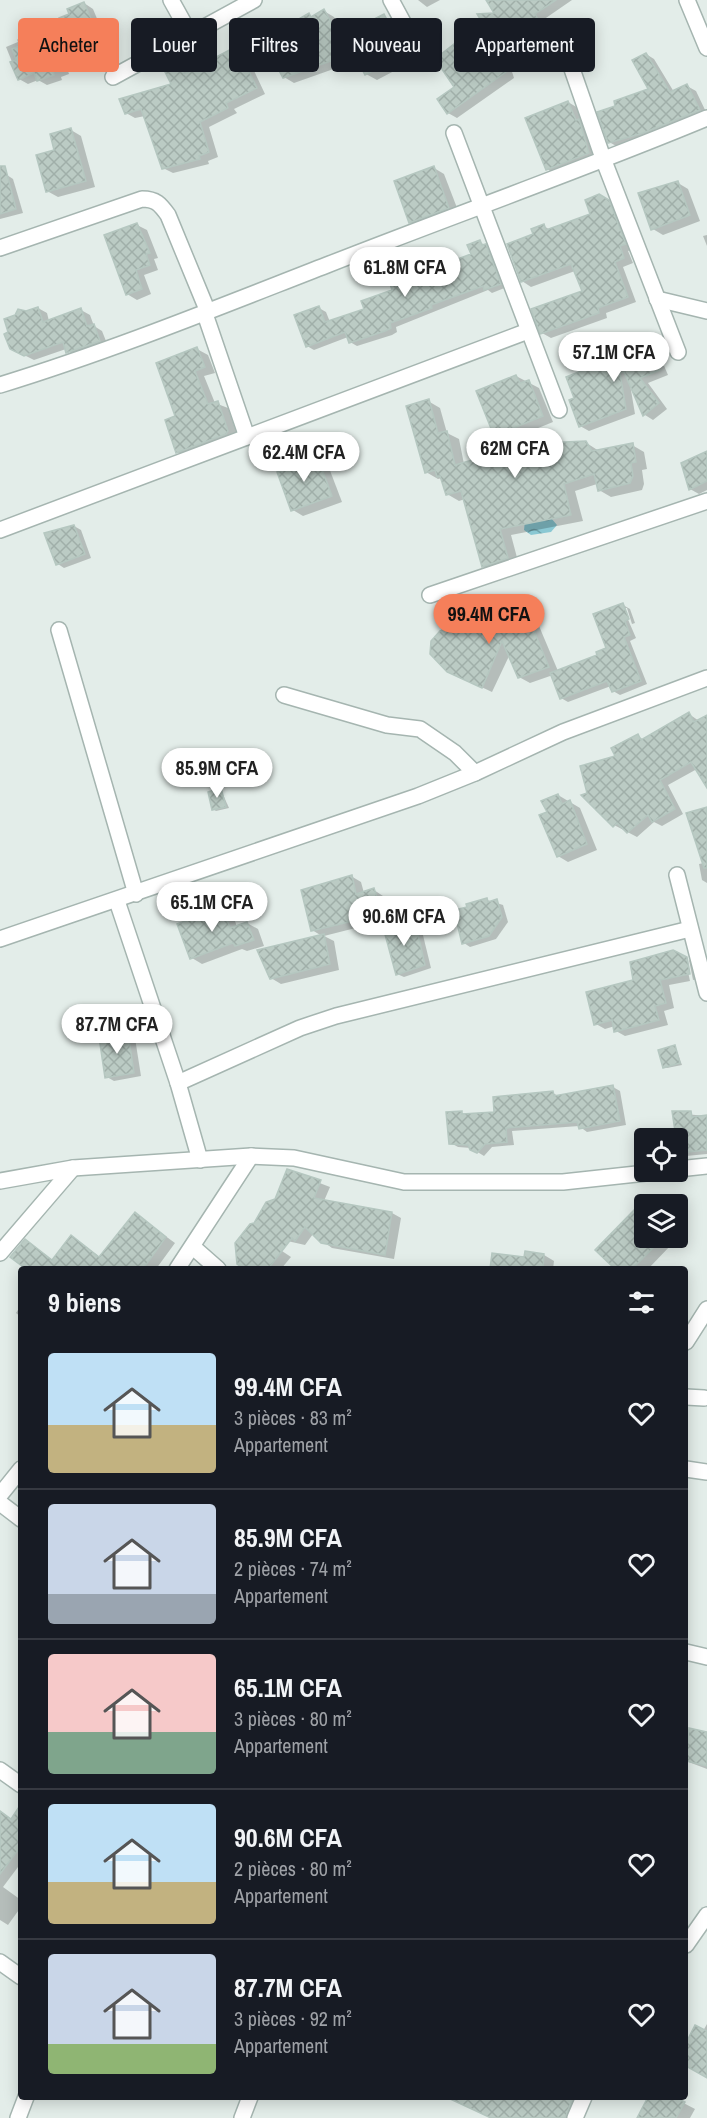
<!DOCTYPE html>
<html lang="fr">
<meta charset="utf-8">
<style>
body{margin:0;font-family:"Archivo Narrow",sans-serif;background:#242831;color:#f1f3f6;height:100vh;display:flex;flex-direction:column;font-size:22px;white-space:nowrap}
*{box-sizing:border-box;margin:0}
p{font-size:20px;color:#9ea1a6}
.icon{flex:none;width:33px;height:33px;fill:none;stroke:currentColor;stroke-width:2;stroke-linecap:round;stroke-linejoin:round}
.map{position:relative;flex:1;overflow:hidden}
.panel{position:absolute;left:18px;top:1266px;width:670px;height:834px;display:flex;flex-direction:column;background:#171b24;border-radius:6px;box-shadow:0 3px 15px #0003}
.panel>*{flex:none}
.guide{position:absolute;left:18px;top:18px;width:672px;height:54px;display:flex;gap:12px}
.buttons{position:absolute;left:634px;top:1128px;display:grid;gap:12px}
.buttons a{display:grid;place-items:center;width:54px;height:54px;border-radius:6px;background:#171b24;box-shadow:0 3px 15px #0003;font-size:30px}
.price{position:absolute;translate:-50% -51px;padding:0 14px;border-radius:21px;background:#fff;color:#222;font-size:20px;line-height:39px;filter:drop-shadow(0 2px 3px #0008)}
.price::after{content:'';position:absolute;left:50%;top:36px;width:18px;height:14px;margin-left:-9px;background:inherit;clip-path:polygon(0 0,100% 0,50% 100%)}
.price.active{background:#f57f5a;color:#111}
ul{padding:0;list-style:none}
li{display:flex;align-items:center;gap:18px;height:150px;padding:0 30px}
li+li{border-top:2px solid #363941}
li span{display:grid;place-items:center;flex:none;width:168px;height:120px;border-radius:6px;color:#555}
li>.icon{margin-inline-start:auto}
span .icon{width:72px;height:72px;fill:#fffc;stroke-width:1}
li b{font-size:26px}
h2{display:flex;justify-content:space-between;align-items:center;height:72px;padding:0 30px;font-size:26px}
.chip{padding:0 21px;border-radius:6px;background:#171b24;box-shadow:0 3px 15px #0003;font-size:21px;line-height:54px}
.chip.active{background:#f57f5a;color:#111}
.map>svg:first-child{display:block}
.water{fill:url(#water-waves)}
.shadow{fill:#0003}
.building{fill:url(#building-cross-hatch);stroke:#b5c7c0;stroke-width:1.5}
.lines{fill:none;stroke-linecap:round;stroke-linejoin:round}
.minor-casing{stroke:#a5b5b0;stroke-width:18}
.minor{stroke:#fff;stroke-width:15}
</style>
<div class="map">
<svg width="707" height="2118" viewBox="0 0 707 2118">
<defs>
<pattern id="water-waves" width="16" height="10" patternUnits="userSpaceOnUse" patternTransform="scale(1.5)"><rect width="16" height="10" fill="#8ac8d3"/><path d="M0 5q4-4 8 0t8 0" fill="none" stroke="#70a4ac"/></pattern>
<pattern id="building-cross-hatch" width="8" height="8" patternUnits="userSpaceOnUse" patternTransform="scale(1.5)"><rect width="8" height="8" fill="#bbcbc4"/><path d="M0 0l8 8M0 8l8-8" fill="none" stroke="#a0afa9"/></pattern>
</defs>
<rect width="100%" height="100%" fill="#e3ede9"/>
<polygon class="water" points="551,518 557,525 551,532 531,535 524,530 525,521"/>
<g class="shadow">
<polygon points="418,0 440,0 427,7"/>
<polygon points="488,0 572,0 543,20 546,24 537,33 505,50 514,78 457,118 448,113 456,88 497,14"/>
<polygon points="84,3 93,9 111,52 68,71 69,74 61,77 62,80 47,85 38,80 28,84 19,79 6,47 63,23"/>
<polygon points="324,11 334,17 345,36 386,20 397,26 415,60 377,80 366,74 359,60 294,83 284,77 306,53 309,15 313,18"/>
<polygon points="237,48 246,54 265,94 234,109 237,113 209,127 218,157 208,161 209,164 173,173 163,168 145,116 135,118 126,113 173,85 175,57 185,62 190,73"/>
<polygon points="646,54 654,59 674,92 687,86 696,91 707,114 618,147 609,142 617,106 651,90"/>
<polygon points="568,102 578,108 599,159 557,175 547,169"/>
<polygon points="71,130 81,136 95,187 58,197 47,191 56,151"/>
<polygon points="434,168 444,174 459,213 421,228 410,222"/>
<polygon points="7,175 13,179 23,213 0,219 0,176"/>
<polygon points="678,183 688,189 700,221 663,235 653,229"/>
<polygon points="599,196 618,207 634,249 628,251 633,263 623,267 636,302 606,313 607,318 551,338 542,333 584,292 575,271 531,287 522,281 535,235 544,226 550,230 591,214"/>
<polygon points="137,225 147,230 158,258 154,259 158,270 144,275 151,294 137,300 127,294"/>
<polygon points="707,235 707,246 703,236"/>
<polygon points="480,242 492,250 507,287 492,293 488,290 396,327 397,332 392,335 357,346 350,342 348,337 314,350 307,346 319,308 326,312 330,322 366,310 394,291 473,255"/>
<polygon points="38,308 47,313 49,321 81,310 90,315 94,326 102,331 108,346 76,357 66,349 34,360 20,353 10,333 16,317"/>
<polygon points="645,335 653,340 668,375 648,383 667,409 653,420 645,415 630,384 635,414 589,431 580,426 618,359"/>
<polygon points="197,349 208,355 215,373 204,376 215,403 228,408 238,437 188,458 177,452 177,417"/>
<polygon points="516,376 539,388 553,422 506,441 495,435"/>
<polygon points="428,401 440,408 447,433 459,439 464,464 585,442 599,451 632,445 644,452 647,469 642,470 644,484 642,490 611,497 599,490 597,484 575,491 583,521 511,535 519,565 495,573 483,566 465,499 459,501 447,494 442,478 438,479 426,472"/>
<polygon points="316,454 326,460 342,502 303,516 293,510 295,468"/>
<polygon points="707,456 707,490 699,494 690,489"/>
<polygon points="74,526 81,530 91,558 64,568 58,564"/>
<polygon points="521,601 531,607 558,671 599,656 607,649 623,605 630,609 635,623 632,624 627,608 623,608 636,638 630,641 647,684 620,695 613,691 611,686 568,702 561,698 553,675 530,683 519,677 510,654 492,692 460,677"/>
<polygon points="689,714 699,721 707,717 707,785 697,769 668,785 683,814 662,826 654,822 637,837 614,825 589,793 617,757 638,736 644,740"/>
<polygon points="221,790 229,808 216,811 213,809"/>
<polygon points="558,795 580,808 597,850 568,862 558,856 548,813"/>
<polygon points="707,808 707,883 702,880 699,864 704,863"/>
<polygon points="351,876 361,882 364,893 374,890 383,896 391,919 324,936 334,941 339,970 281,984 271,978 322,936 312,930"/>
<polygon points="487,900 503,905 508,922 496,939 470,947 464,943"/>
<polygon points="222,909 233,915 237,927 247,923 258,929 264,946 247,951 242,949 202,964 192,958"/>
<polygon points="414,923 421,927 431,968 404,977 397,974"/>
<polygon points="685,958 690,981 669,985 674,1008 664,1011 668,1025 625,1036 616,1031 615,1026 605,1029 596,1024 635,981"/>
<polygon points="689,960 696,964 699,979 693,980"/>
<polygon points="128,1034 135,1038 141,1076 114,1081 107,1077"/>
<polygon points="675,1046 682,1065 667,1068 664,1067"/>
<polygon points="613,1087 620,1091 626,1125 587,1132 579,1126 512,1131 514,1145 492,1147 484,1156 471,1148 458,1147 451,1143 461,1112 467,1116 495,1113 553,1093 560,1097"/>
<polygon points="673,1113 707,1116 707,1154 686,1156 679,1152"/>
<polygon points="288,1171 330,1187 324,1201 392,1213 401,1218 394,1259 332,1248 313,1234 305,1245 261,1235"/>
<polygon points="634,1212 645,1218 645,1238 665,1238 672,1244 648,1269 617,1269"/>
<polygon points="135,1214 175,1243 156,1269 29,1269 25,1241 54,1261 81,1243 101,1258"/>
<polygon points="243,1234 282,1251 291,1257 281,1269 246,1269"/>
<polygon points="544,1255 554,1261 553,1269 492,1269"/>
<polygon points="21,1305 21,1317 16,1313"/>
<polygon points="690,1730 707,1734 707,1769 686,1761"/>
<polygon points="0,1819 21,1822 21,1863 3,1887 21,1900 21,1907 8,1925 0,1920"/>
<polygon points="707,2024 707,2076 686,2064 686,2046 696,2027 703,2031"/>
<polygon points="446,2097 570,2097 581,2103 575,2118 496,2118"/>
<polygon points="650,2097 672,2097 695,2109 690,2118 639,2118"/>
</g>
<g class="building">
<polygon points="486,0 556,0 535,14 538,19 528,28 497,45 506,72 447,114 437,99 454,87 435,59 482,22 477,14 494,13"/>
<polygon points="84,2 103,47 60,66 61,69 53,72 54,75 37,81 34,73 18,80 10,62 16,60 12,49 20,46 18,40 61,23 59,18 69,14 67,9"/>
<polygon points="324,9 339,37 384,14 405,54 365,75 353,53 283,78 275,63 304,52 290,24 309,13 311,17"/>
<polygon points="237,46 257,88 226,103 228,108 200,122 209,152 199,156 200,159 162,169 141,109 125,114 119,99 171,84 160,62 175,55 184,74"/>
<polygon points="646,53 670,92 687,84 700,110 643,133 608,143 597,112 615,106 614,101 648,89 632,60"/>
<polygon points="568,101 576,120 579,119 589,153 546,170 525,118"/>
<polygon points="71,128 86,181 46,192 36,155 54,150 50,134"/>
<polygon points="0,166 5,166 16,209 0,214"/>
<polygon points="434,166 449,208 409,223 394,181"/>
<polygon points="678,181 690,215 651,230 638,193"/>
<polygon points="599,194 609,200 626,244 620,246 624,258 615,262 628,297 598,308 599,313 540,334 531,309 582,291 571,264 521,282 507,244 533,234 531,229 544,224 546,230 590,214 585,200"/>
<polygon points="137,223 150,253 146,254 150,265 136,270 142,289 126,295 104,235"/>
<polygon points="480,240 482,245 486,244 501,284 484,290 483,286 431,305 432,308 390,323 391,328 385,331 349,343 345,332 306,347 294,315 319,306 325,322 364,309 361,301 392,290 390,284 471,254 467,245"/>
<polygon points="38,307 43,322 81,308 87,326 94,324 100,341 66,353 63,342 24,356 10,349 4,334 8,332 4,319 15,315 18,309 26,311"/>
<polygon points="645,333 660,370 640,378 659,403 643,416 624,372 620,373 626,409 579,427 569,400 574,398 566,377 617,357 620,354 616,345"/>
<polygon points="197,347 205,367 195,371 208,404 218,401 228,431 226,434 176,453 165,420 175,416 156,363"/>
<polygon points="516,375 520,383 529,380 543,416 494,436 476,391"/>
<polygon points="429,399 438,433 447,431 455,465 500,452 498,445 586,441 592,451 633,443 636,462 631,463 633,476 630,483 598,491 594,474 564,484 571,515 500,529 508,558 482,567 461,491 446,495 440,476 437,477 435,470 425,473 406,406"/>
<polygon points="707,451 707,481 689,490 681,463"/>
<polygon points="316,453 332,496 291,511 277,472 293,467 291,462"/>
<polygon points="74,525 85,554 56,565 44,533"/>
<polygon points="521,599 549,667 518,678 502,641 482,688 447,672 430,654 431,641 440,631"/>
<polygon points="623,603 629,619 625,621 630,635 624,637 641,681 612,692 607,681 560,699 550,673 597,655 596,652 606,648 593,614"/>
<polygon points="689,712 694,722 707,715 707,788 691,762 660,780 675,809 652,822 648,815 627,833 617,823 613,827 581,795 587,793 580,766 615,756 611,748 638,734 641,740"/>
<polygon points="221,788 226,807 212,810 208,792"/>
<polygon points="558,794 562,804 570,800 587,844 557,857 539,815 547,812 541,801"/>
<polygon points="707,807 707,868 704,868 686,813"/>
<polygon points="352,875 356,894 374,888 382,914 311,931 301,890"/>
<polygon points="487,898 488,902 497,899 502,917 489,936 462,944 454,910 467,907 466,904"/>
<polygon points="223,907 230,928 247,922 254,940 235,946 233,943 190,959 177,924"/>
<polygon points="409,921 415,921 425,965 396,975 383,927"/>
<polygon points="324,934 330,964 270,979 257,950"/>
<polygon points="673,950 687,957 690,974 660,980 666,1003 655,1006 659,1020 614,1032 612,1020 594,1025 586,992 633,980 630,962"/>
<polygon points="128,1032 134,1073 105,1078 99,1037"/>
<polygon points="675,1045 680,1063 663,1068 658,1050"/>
<polygon points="613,1085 620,1121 579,1129 577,1122 506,1128 507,1142 485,1144 477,1153 470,1150 468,1145 449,1144 446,1112 462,1111 462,1114 494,1112 493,1097 553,1091 554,1096"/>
<polygon points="672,1111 691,1111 692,1117 707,1115 707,1150 678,1153 678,1138 676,1138"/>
<polygon points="287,1169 321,1180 314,1198 392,1212 385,1255 321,1243 305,1227 295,1241 292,1238 268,1269 244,1269 237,1264 235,1243 250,1224 254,1223 266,1202 275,1199"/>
<polygon points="634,1210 645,1220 645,1238 663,1238 632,1269 615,1269 595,1250"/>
<polygon points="135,1212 166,1237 143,1269 26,1269 10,1257 25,1239 52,1260 71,1235 99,1257"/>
<polygon points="525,1251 544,1254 543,1269 490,1269 492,1253 524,1257"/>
<polygon points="689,1728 707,1732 707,1766 686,1761"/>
<polygon points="21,1804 21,1846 0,1874 0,1811 11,1819"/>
<polygon points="695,2025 707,2031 707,2078 686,2066 686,2043"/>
<polygon points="446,2097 573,2097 565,2118 491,2118"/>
<polygon points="648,2097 675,2097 685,2102 676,2118 637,2118"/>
</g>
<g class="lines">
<g class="minor-casing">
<g id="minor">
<polyline points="171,0 191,36"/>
<polyline points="391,0 417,48"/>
<polyline points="687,0 707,48"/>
<polyline points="564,46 604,161 678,352"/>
<polyline points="113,77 254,0"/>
<polyline points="454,133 559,410"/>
<path d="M0,248l142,-49c14,0 18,5 26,16l40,97"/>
<polyline points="657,299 707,311"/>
<polyline points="205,314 247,437"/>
<path d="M0,385c111,-34 219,-78 327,-120 127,-50 255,-95 380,-147"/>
<polyline points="0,530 528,331"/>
<polyline points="430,595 707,501"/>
<polyline points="59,630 136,894"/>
<polyline points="284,695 387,725 420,729 455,753 475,773"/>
<polyline points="677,875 707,993"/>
<polyline points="117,901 178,1083 200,1160"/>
<polyline points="0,939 418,796 475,773 563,732 707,678"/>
<polyline points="178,1083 300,1028 336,1016 690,929"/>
<polyline points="678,1169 707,1166"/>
<polyline points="0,1181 73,1168 251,1156 294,1158 404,1182 563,1182 655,1172"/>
<polyline points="193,1247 218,1269"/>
<polyline points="0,1253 73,1168"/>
<polyline points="177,1269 251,1156"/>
<polyline points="686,1342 707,1309"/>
<polyline points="686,1397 704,1398"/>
<polyline points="686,1469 707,1472"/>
<polyline points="0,1495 21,1469"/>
<polyline points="0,1503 21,1519"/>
<polyline points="686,1652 707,1657"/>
<polyline points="0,1770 21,1785"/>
<polyline points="686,1945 707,1915"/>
<polyline points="0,1962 21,1977"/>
<polyline points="18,2118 26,2097"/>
<polyline points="242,2118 250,2097"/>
<polyline points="575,2118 584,2097"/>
</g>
</g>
<use href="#minor" class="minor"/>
</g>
</svg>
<div class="buttons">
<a><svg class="icon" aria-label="locate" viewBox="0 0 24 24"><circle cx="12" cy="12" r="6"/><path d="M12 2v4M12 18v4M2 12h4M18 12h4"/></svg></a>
<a><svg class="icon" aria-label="layers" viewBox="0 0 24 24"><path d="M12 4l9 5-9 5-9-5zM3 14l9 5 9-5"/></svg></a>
</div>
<b class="price" style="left:405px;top:298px">61.8M CFA</b>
<b class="price" style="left:614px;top:383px">57.1M CFA</b>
<b class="price" style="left:515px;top:479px">62M CFA</b>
<b class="price" style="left:304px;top:483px">62.4M CFA</b>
<b class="price active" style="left:489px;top:645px">99.4M CFA</b>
<b class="price" style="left:217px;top:799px">85.9M CFA</b>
<b class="price" style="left:212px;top:933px">65.1M CFA</b>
<b class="price" style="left:404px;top:947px">90.6M CFA</b>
<b class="price" style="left:117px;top:1055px">87.7M CFA</b>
<div class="guide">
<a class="chip active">Acheter</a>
<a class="chip">Louer</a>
<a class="chip">Filtres</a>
<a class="chip">Nouveau</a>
<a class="chip">Appartement</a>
</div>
<section class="panel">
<h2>9 biens<svg class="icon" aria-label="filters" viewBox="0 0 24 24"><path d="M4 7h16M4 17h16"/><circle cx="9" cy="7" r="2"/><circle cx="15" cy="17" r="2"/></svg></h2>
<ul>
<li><span style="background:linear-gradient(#bfe0f5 60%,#c2b280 0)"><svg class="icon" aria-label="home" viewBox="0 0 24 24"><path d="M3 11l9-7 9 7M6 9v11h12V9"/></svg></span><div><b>99.4M CFA</b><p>3 pièces · 83 m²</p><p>Appartement</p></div><svg class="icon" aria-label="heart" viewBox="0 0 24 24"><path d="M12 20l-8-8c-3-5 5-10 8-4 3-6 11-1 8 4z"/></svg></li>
<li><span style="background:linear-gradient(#c9d6e8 75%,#9aa5b1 0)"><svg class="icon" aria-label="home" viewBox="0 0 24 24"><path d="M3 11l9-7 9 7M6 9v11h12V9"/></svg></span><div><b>85.9M CFA</b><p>2 pièces · 74 m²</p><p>Appartement</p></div><svg class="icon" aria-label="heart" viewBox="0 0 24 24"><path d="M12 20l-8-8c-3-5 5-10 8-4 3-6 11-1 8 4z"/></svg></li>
<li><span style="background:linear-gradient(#f6c9c9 65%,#7fa58c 0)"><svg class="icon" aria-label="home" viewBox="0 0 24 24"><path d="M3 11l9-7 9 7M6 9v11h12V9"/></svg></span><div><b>65.1M CFA</b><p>3 pièces · 80 m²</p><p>Appartement</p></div><svg class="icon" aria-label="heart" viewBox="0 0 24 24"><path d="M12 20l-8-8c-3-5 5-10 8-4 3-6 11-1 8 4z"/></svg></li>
<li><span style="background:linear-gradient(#bfe0f5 65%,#c2b280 0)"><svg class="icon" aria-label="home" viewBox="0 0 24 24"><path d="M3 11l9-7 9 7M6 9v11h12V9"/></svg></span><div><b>90.6M CFA</b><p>2 pièces · 80 m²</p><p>Appartement</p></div><svg class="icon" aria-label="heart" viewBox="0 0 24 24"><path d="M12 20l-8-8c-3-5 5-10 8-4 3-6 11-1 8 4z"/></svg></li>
<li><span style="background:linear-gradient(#c9d6e8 75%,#8fb573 0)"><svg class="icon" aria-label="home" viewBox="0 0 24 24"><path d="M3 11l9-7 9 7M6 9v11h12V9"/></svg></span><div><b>87.7M CFA</b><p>3 pièces · 92 m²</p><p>Appartement</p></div><svg class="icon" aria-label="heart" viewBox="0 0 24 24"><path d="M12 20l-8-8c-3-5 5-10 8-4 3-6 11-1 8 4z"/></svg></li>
</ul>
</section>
</div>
